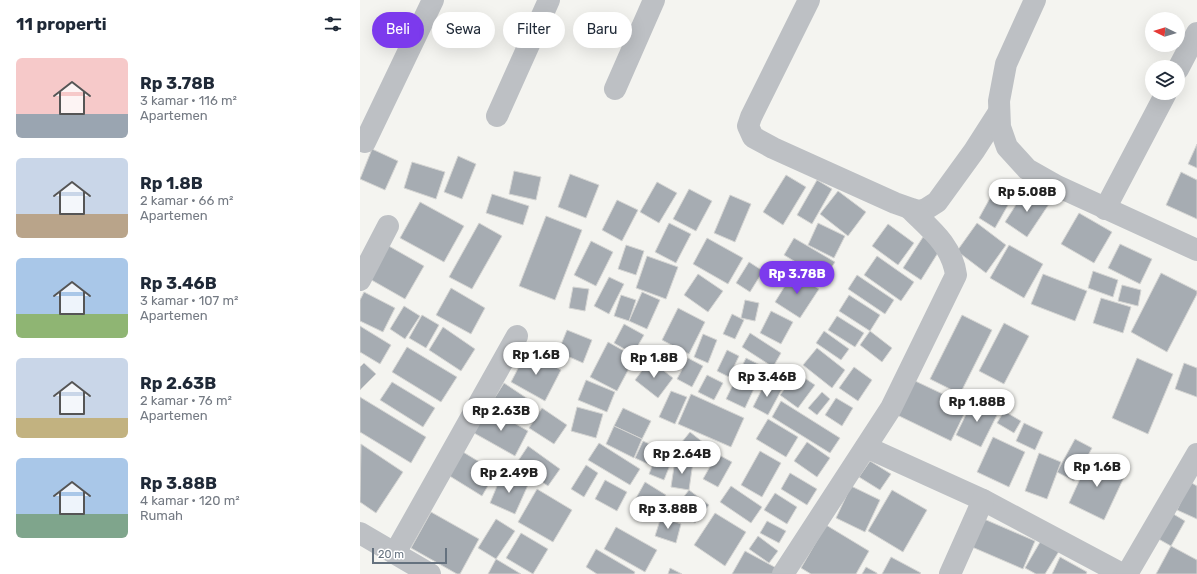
<!DOCTYPE html>
<html lang="id">
<meta charset="utf-8">
<style>
body{margin:0;font-family:Rubik,sans-serif;background:#f2f2f3;color:#1f2937;height:100vh;display:flex;flex-direction:column;font-size:15px;white-space:nowrap}
*{box-sizing:border-box;margin:0}
p{font-size:13px;color:#747a83}
.icon{flex:none;width:22px;height:22px;fill:none;stroke:currentColor;stroke-width:2;stroke-linecap:round;stroke-linejoin:round}
.map{position:relative;flex:1;overflow:hidden}
.sheet{display:flex;flex-direction:column;background:#fff;width:360px}
.sheet>*{flex:none}
.guide{position:absolute;left:12px;top:12px;width:380px;height:36px;display:flex;gap:8px}
.needle{width:26px;rotate:275deg}
.tools{position:absolute;left:785px;top:12px;display:grid;gap:8px}
.tools a{display:grid;place-items:center;width:40px;height:40px;border-radius:50%;background:#fff;box-shadow:0 4px 16px #0002;font-size:20px}
.scale{position:absolute;left:12px;bottom:10px;width:75px;box-sizing:border-box;padding-left:4px;border:2px solid #65727f;border-top:0;font-size:11px;line-height:14px;white-space:nowrap;color:#65727f;-webkit-text-stroke:3px #fff;paint-order:stroke}
.price{position:absolute;translate:-50% -34px;padding:0 9px;border-radius:14px;background:#fff;color:#222;font-size:13px;line-height:26px;filter:drop-shadow(0 1px 2px #0008)}
.price::after{content:'';position:absolute;left:50%;top:24px;width:12px;height:9px;margin-left:-6px;background:inherit;clip-path:polygon(0 0,100% 0,50% 100%)}
.price.on{background:#7c3aed;color:#fff}
ul{padding:0;list-style:none}
li{display:flex;align-items:center;gap:12px;height:100px;padding:0 16px}
li span{display:grid;place-items:center;flex:none;width:112px;height:80px;border-radius:6px;color:#555}
li>.icon{margin-inline-start:auto}
span .icon{width:48px;height:48px;fill:#fffc;stroke-width:1}
li b{font-size:17px}
h2{display:flex;justify-content:space-between;align-items:center;height:48px;padding:0 16px;font-size:17px}
.pill{padding:0 14px;border-radius:18px;background:#fff;box-shadow:0 4px 16px #0002;font-size:14px;line-height:36px}
.pill.on{background:#7c3aed;color:#fff}
main{display:flex;flex:1;min-height:0}
.map>svg:first-child{display:block}
.building{fill:#a6acb2;stroke:#d5d5d3}
.lines{fill:none;stroke-linecap:round;stroke-linejoin:round}
.minor{stroke:#bdc0c4;stroke-width:22}
</style>
<main>
<section class="sheet">
<h2>11 properti<svg class="icon" aria-label="filters" viewBox="0 0 24 24"><path d="M4 7h16M4 17h16"/><circle cx="9" cy="7" r="2"/><circle cx="15" cy="17" r="2"/></svg></h2>
<ul>
<li><span style="background:linear-gradient(#f6c9c9 70%,#9aa5b1 0)"><svg class="icon" aria-label="home" viewBox="0 0 24 24"><path d="M3 11l9-7 9 7M6 9v11h12V9"/></svg></span><div><b>Rp 3.78B</b><p>3 kamar · 116 m²</p><p>Apartemen</p></div></li>
<li><span style="background:linear-gradient(#c9d6e8 70%,#b9a48a 0)"><svg class="icon" aria-label="home" viewBox="0 0 24 24"><path d="M3 11l9-7 9 7M6 9v11h12V9"/></svg></span><div><b>Rp 1.8B</b><p>2 kamar · 66 m²</p><p>Apartemen</p></div></li>
<li><span style="background:linear-gradient(#a9c7e8 70%,#8fb573 0)"><svg class="icon" aria-label="home" viewBox="0 0 24 24"><path d="M3 11l9-7 9 7M6 9v11h12V9"/></svg></span><div><b>Rp 3.46B</b><p>3 kamar · 107 m²</p><p>Apartemen</p></div></li>
<li><span style="background:linear-gradient(#c9d6e8 75%,#c2b280 0)"><svg class="icon" aria-label="home" viewBox="0 0 24 24"><path d="M3 11l9-7 9 7M6 9v11h12V9"/></svg></span><div><b>Rp 2.63B</b><p>2 kamar · 76 m²</p><p>Apartemen</p></div></li>
<li><span style="background:linear-gradient(#a9c7e8 70%,#7fa58c 0)"><svg class="icon" aria-label="home" viewBox="0 0 24 24"><path d="M3 11l9-7 9 7M6 9v11h12V9"/></svg></span><div><b>Rp 3.88B</b><p>4 kamar · 120 m²</p><p>Rumah</p></div></li>
</ul>
</section>
<div class="map">
<svg width="837" height="574" viewBox="0 0 837 574">
<rect width="100%" height="100%" fill="#f4f4f0"/>
<g class="building">
<polygon points="837,144 837,168 828,164"/>
<polygon points="12,149 38,161 25,190 0,179"/>
<polygon points="98,156 116,164 102,199 84,192"/>
<polygon points="52,162 85,172 76,199 44,188"/>
<polygon points="154,171 181,177 176,200 149,194"/>
<polygon points="821,172 837,180 837,219 806,205"/>
<polygon points="210,174 239,185 226,218 198,207"/>
<polygon points="426,175 446,187 423,225 403,212"/>
<polygon points="457,180 472,189 452,224 437,215"/>
<polygon points="297,182 317,193 299,223 280,212"/>
<polygon points="329,189 352,201 336,231 313,219"/>
<polygon points="635,189 652,198 635,228 619,218"/>
<polygon points="666,189 689,204 667,237 645,222"/>
<polygon points="478,191 506,212 488,236 460,214"/>
<polygon points="132,194 169,206 163,225 126,213"/>
<polygon points="370,195 391,204 375,242 354,233"/>
<polygon points="257,200 278,210 262,241 242,230"/>
<polygon points="60,202 104,226 84,262 40,238"/>
<polygon points="719,213 752,232 734,263 701,244"/>
<polygon points="186,216 222,230 195,300 159,286"/>
<polygon points="119,223 142,236 112,289 89,277"/>
<polygon points="309,223 331,234 316,263 295,252"/>
<polygon points="458,223 485,236 474,258 448,245"/>
<polygon points="617,223 646,245 626,273 597,251"/>
<polygon points="528,224 554,243 538,265 512,246"/>
<polygon points="563,237 581,248 561,280 543,268"/>
<polygon points="347,238 383,258 368,284 333,264"/>
<polygon points="434,238 475,262 464,279 424,255"/>
<polygon points="231,241 253,252 236,286 214,275"/>
<polygon points="760,244 792,259 780,284 748,268"/>
<polygon points="27,245 64,266 45,299 8,278"/>
<polygon points="266,245 284,251 276,275 258,269"/>
<polygon points="649,245 683,264 664,298 630,278"/>
<polygon points="287,256 318,267 306,299 276,288"/>
<polygon points="517,256 554,282 541,301 504,275"/>
<polygon points="389,262 403,271 390,292 376,283"/>
<polygon points="733,271 758,280 753,297 728,288"/>
<polygon points="433,273 459,289 440,318 415,302"/>
<polygon points="801,273 837,291 837,294 807,352 771,332"/>
<polygon points="338,274 363,291 348,312 324,295"/>
<polygon points="683,274 727,291 715,321 671,304"/>
<polygon points="497,275 534,300 525,314 488,289"/>
<polygon points="249,277 264,284 249,314 234,306"/>
<polygon points="762,285 781,290 778,306 758,301"/>
<polygon points="213,287 229,289 225,311 209,308"/>
<polygon points="91,288 125,308 111,334 76,315"/>
<polygon points="4,292 35,308 23,332 0,321 0,300"/>
<polygon points="282,292 300,300 287,329 269,321"/>
<polygon points="261,295 276,300 269,321 254,316"/>
<polygon points="489,295 520,315 510,331 479,311"/>
<polygon points="741,298 771,307 763,333 733,323"/>
<polygon points="385,300 399,303 395,321 381,318"/>
<polygon points="44,306 60,316 45,339 30,329"/>
<polygon points="318,308 345,322 329,354 302,340"/>
<polygon points="411,311 433,322 421,344 400,333"/>
<polygon points="372,314 384,320 375,339 363,334"/>
<polygon points="62,315 79,325 66,348 49,338"/>
<polygon points="602,315 632,330 600,394 570,379"/>
<polygon points="477,316 504,333 495,347 468,330"/>
<polygon points="644,323 669,336 644,384 619,371"/>
<polygon points="264,324 284,335 273,354 254,343"/>
<polygon points="0,326 31,345 20,364 0,352"/>
<polygon points="83,327 115,349 101,371 69,350"/>
<polygon points="207,330 232,340 223,363 198,352"/>
<polygon points="464,331 489,349 481,360 456,343"/>
<polygon points="510,331 532,348 522,362 500,345"/>
<polygon points="390,333 421,353 413,367 382,347"/>
<polygon points="343,334 357,340 348,363 334,357"/>
<polygon points="248,342 275,357 257,391 230,377"/>
<polygon points="47,347 97,377 81,402 32,372"/>
<polygon points="457,348 485,370 472,388 443,365"/>
<polygon points="367,350 379,356 369,377 357,371"/>
<polygon points="167,351 201,370 185,401 151,382"/>
<polygon points="328,358 343,366 332,387 317,379"/>
<polygon points="386,358 404,367 385,408 366,399"/>
<polygon points="777,358 813,374 788,434 752,418"/>
<polygon points="290,360 313,378 298,398 275,380"/>
<polygon points="4,363 16,374 0,390 0,367"/>
<polygon points="824,363 837,368 837,397 815,389"/>
<polygon points="494,367 512,380 498,401 479,388"/>
<polygon points="437,373 455,385 438,408 420,395"/>
<polygon points="347,375 363,383 354,400 338,392"/>
<polygon points="551,379 608,406 591,441 535,414"/>
<polygon points="226,380 255,392 247,412 218,400"/>
<polygon points="406,381 422,389 408,415 393,407"/>
<polygon points="32,382 75,408 63,427 20,400"/>
<polygon points="144,383 174,403 162,421 132,402"/>
<polygon points="311,391 327,397 315,424 299,417"/>
<polygon points="462,392 470,399 457,415 448,408"/>
<polygon points="331,394 384,418 371,447 318,424"/>
<polygon points="0,397 66,437 51,463 0,432"/>
<polygon points="476,398 493,408 482,426 465,415"/>
<polygon points="614,398 639,411 621,447 596,435"/>
<polygon points="421,401 480,438 470,453 412,417"/>
<polygon points="217,407 243,414 236,438 211,431"/>
<polygon points="128,408 168,431 155,456 114,433"/>
<polygon points="182,408 207,425 194,444 169,428"/>
<polygon points="263,408 291,421 282,439 254,426"/>
<polygon points="644,411 661,421 654,433 637,423"/>
<polygon points="408,419 438,437 426,457 396,439"/>
<polygon points="664,423 683,432 675,450 656,441"/>
<polygon points="254,426 282,439 274,458 246,444"/>
<polygon points="330,432 354,451 341,467 317,448"/>
<polygon points="633,437 665,452 649,487 617,472"/>
<polygon points="715,439 732,448 714,481 697,472"/>
<polygon points="283,441 298,448 290,465 275,458"/>
<polygon points="447,442 470,458 457,477 434,461"/>
<polygon points="239,443 280,469 270,485 228,460"/>
<polygon points="1,444 43,472 16,513 0,502"/>
<polygon points="301,444 316,450 304,480 289,474"/>
<polygon points="168,446 200,469 188,486 156,464"/>
<polygon points="400,451 421,463 402,497 381,485"/>
<polygon points="103,452 136,472 122,496 88,475"/>
<polygon points="679,453 701,462 687,499 665,491"/>
<polygon points="357,454 372,462 358,487 343,479"/>
<polygon points="730,457 766,473 744,520 709,503"/>
<polygon points="315,460 333,462 329,490 311,487"/>
<polygon points="510,461 531,474 520,490 499,477"/>
<polygon points="226,465 238,473 224,497 211,489"/>
<polygon points="430,473 457,489 447,505 421,489"/>
<polygon points="142,474 168,485 155,514 130,503"/>
<polygon points="245,480 267,492 257,511 235,499"/>
<polygon points="285,482 306,495 296,512 275,500"/>
<polygon points="830,482 837,486 837,519 817,510"/>
<polygon points="371,486 402,507 391,523 360,502"/>
<polygon points="491,486 520,500 505,532 476,518"/>
<polygon points="177,489 212,510 193,542 158,522"/>
<polygon points="329,490 349,505 335,523 315,508"/>
<polygon points="532,490 567,510 543,552 508,531"/>
<polygon points="415,493 437,507 427,524 404,510"/>
<polygon points="71,512 119,539 100,574 97,574 51,548"/>
<polygon points="810,512 825,521 811,546 795,537"/>
<polygon points="355,513 386,532 365,566 334,545"/>
<polygon points="301,517 321,524 316,543 295,536"/>
<polygon points="136,519 155,531 136,559 118,548"/>
<polygon points="624,519 675,541 663,569 612,547"/>
<polygon points="407,521 426,531 419,543 400,533"/>
<polygon points="466,525 509,551 496,574 451,574 441,568"/>
<polygon points="256,527 297,550 285,572 244,549"/>
<polygon points="161,533 188,549 173,574 146,558"/>
<polygon points="398,536 418,551 409,563 389,549"/>
<polygon points="683,537 701,548 685,574 676,574 665,568"/>
<polygon points="811,546 837,560 837,574 796,574"/>
<polygon points="236,549 275,572 274,574 237,574 226,567"/>
<polygon points="385,551 420,570 418,574 372,574"/>
<polygon points="531,557 561,573 560,574 522,574"/>
<polygon points="700,557 727,572 726,574 692,574"/>
<polygon points="136,559 161,574 128,574"/>
<polygon points="506,567 517,573 517,574 502,574"/>
<polygon points="310,568 322,574 308,574"/>
</g>
<g class="lines">
<g class="minor">
<polyline points="449,0 391,117 388,126 393,137 413,148 535,203 552,209 559,211 566,209 577,202 614,151 639,112"/>
<polyline points="675,0 646,64 639,101 640,127 647,147 667,169 697,186 837,250"/>
<polyline points="818,69 837,33"/>
<polyline points="255,89 294,0"/>
<polyline points="137,116 189,0"/>
<polyline points="5,142 73,0"/>
<polyline points="745,209 806,93"/>
<polyline points="0,280 28,226"/>
<polyline points="506,447 623,500 762,574"/>
<polyline points="0,533 70,574"/>
<polyline points="35,553 157,336"/>
<path d="M423,574l108,-166 65,-133c-4,-30 -26,-46 -46,-66"/>
<polyline points="590,574 623,500"/>
<polyline points="767,574 837,454"/>
</g>
</g>
</svg>
<div class="tools">
<a><svg class="needle" viewBox="-14 -14 28 28"><path d="M0-13l5 13h-10z" fill="#e53935"/><path d="M0 13l5-13h-10z" fill="#747a83"/></svg></a>
<a><svg class="icon" aria-label="layers" viewBox="0 0 24 24"><path d="M12 4l9 5-9 5-9-5zM3 14l9 5 9-5"/></svg></a>
</div>
<div class="scale">20 m</div>
<b class="price" style="left:667px;top:213px">Rp 5.08B</b>
<b class="price on" style="left:437px;top:295px">Rp 3.78B</b>
<b class="price" style="left:176px;top:376px">Rp 1.6B</b>
<b class="price" style="left:294px;top:379px">Rp 1.8B</b>
<b class="price" style="left:407px;top:398px">Rp 3.46B</b>
<b class="price" style="left:617px;top:423px">Rp 1.88B</b>
<b class="price" style="left:141px;top:432px">Rp 2.63B</b>
<b class="price" style="left:322px;top:475px">Rp 2.64B</b>
<b class="price" style="left:737px;top:488px">Rp 1.6B</b>
<b class="price" style="left:149px;top:494px">Rp 2.49B</b>
<b class="price" style="left:308px;top:530px">Rp 3.88B</b>
<div class="guide">
<a class="pill on">Beli</a>
<a class="pill">Sewa</a>
<a class="pill">Filter</a>
<a class="pill">Baru</a>
</div>
</div>
</main>
